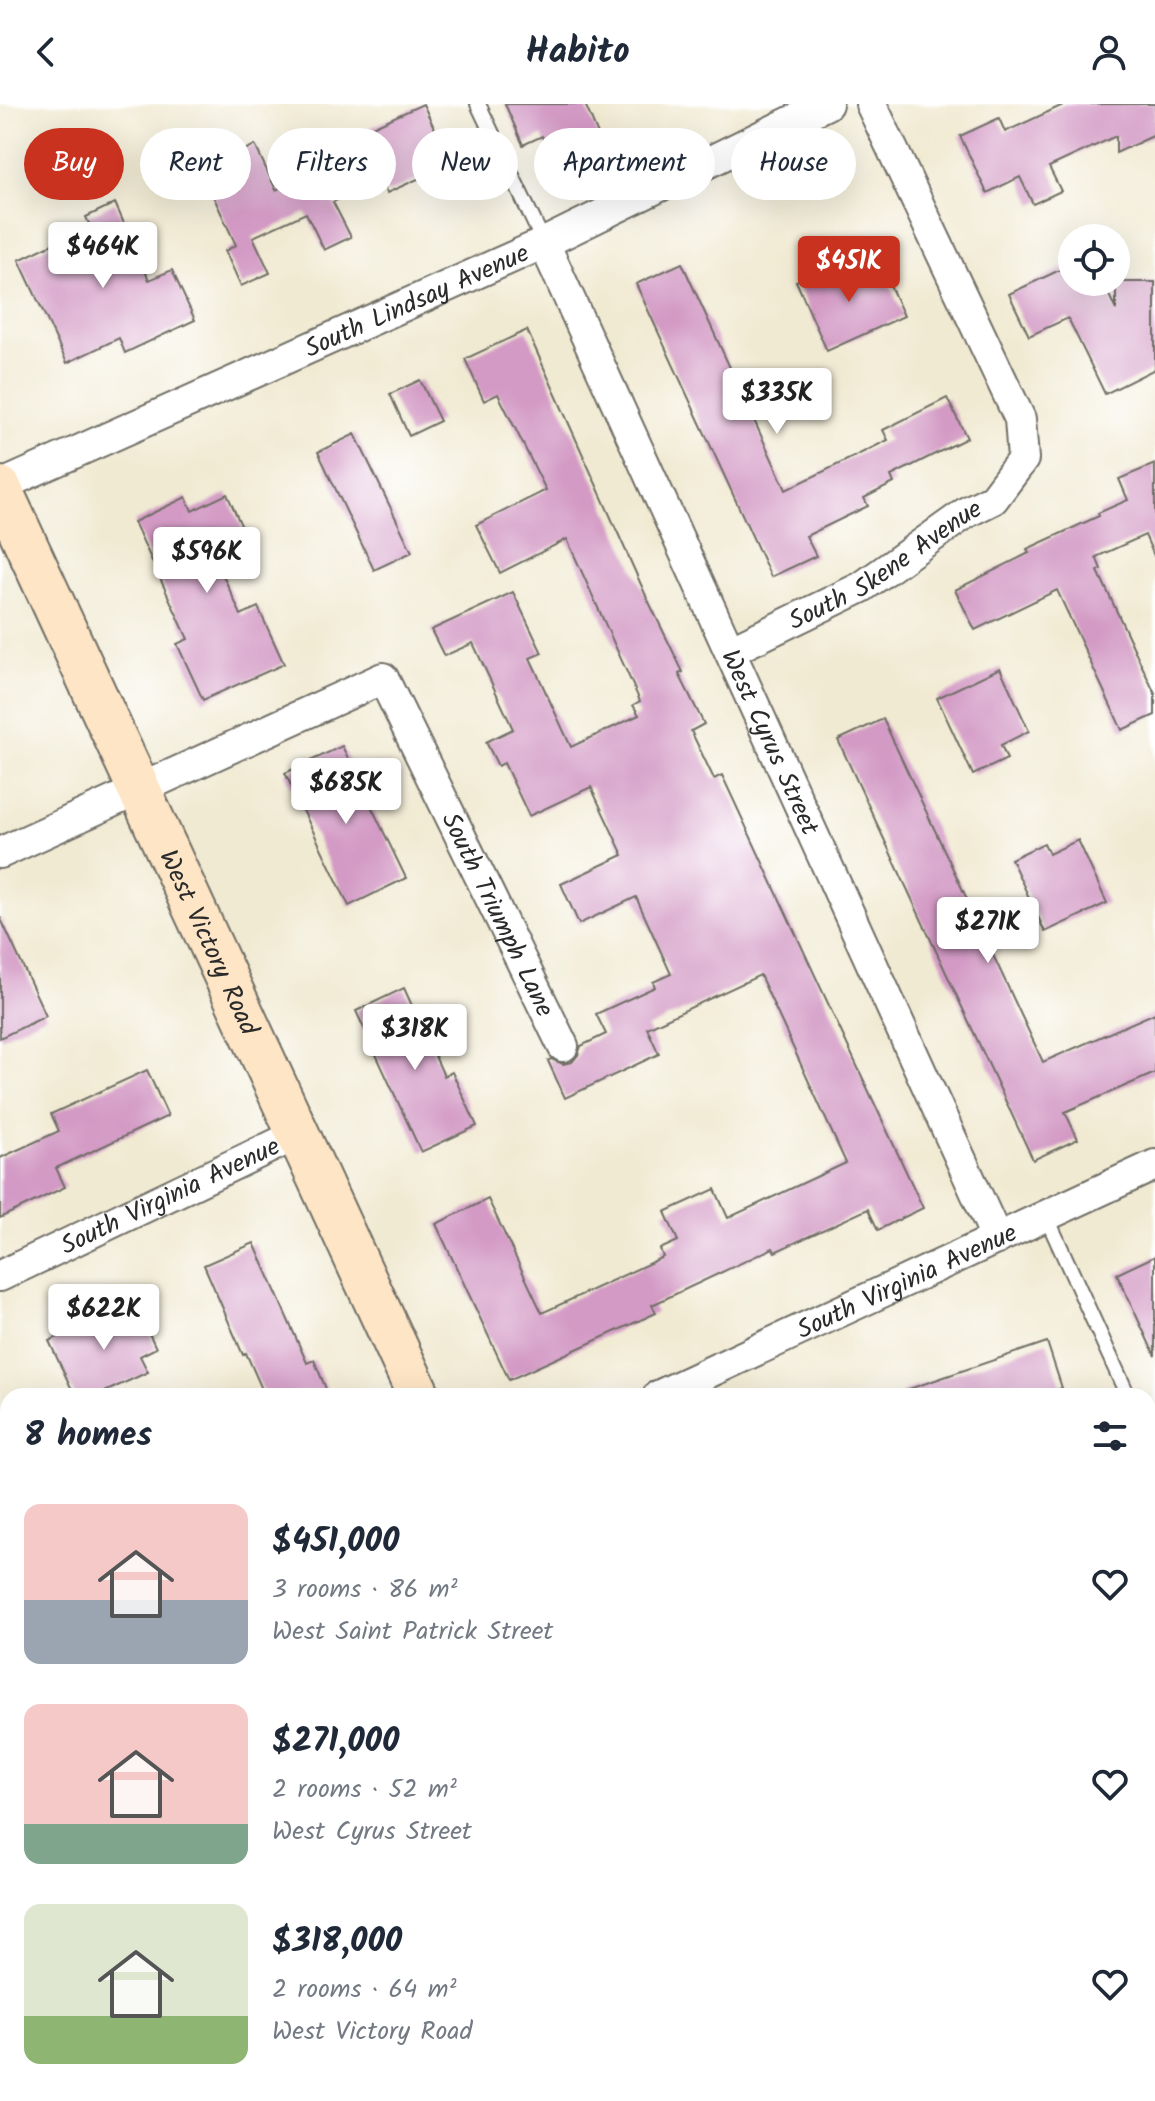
<!DOCTYPE html>
<meta charset="utf-8">
<style>
body{margin:0;font-family:Kalam,sans-serif;background:#f6f6f7;color:#1f2937;height:100vh;display:flex;flex-direction:column;font-size:30px;white-space:nowrap}
*{box-sizing:border-box;margin:0}
p{font-size:26px;color:#747a83}
.icon{flex:none;width:44px;height:44px;fill:none;stroke:currentColor;stroke-width:2;stroke-linecap:round;stroke-linejoin:round}
.map{position:relative;flex:1;overflow:hidden}
.panel{position:absolute;left:0px;top:1284px;width:1156px;height:714px;display:flex;flex-direction:column;background:#fff;border-radius:24px 24px 0 0;box-shadow:0 8px 32px #0002}
.panel>*{flex:none}
.hud{position:absolute;left:24px;top:24px;width:1108px;height:72px;display:flex;gap:16px}
.buttons{position:absolute;left:1058px;top:120px;display:grid;gap:16px}
.buttons a{display:grid;place-items:center;width:72px;height:72px;border-radius:50%;background:#fff;box-shadow:0 8px 32px #0002;font-size:40px}
.price{position:absolute;translate:-50% -68px;padding:0 18px;border-radius:8px;background:#fff;color:#222;font-size:26px;line-height:52px;filter:drop-shadow(0 2px 4px #0008)}
.price::after{content:'';position:absolute;left:50%;top:48px;width:24px;height:18px;margin-left:-12px;background:inherit;clip-path:polygon(0 0,100% 0,50% 100%)}
.price.active{background:#c8321e;color:#fff}
ul{padding:0;list-style:none}
li{display:flex;align-items:center;gap:24px;height:200px;padding:0 24px}
li span{display:grid;place-items:center;flex:none;width:224px;height:160px;border-radius:16px;color:#555}
li>.icon{margin-inline-start:auto}
span .icon{width:96px;height:96px;fill:#fffc;stroke-width:1}
li b{font-size:34px}
h2{display:flex;justify-content:space-between;align-items:center;height:96px;padding:0 24px;font-size:34px}
.pill{padding:0 28px;border-radius:36px;background:#fff;box-shadow:0 8px 32px #0002;font-size:28px;line-height:72px}
.pill.active{background:#c8321e;color:#fff}
header{display:flex;justify-content:space-between;align-items:center;height:104px;padding:0 24px;background:#fff;font-size:36px;font-weight:700}
.map>svg:first-child{display:block}
.building{fill:#d39ac5}
.lines{fill:none;stroke-linecap:round;stroke-linejoin:round}
.lane-casing{stroke:#706e66;stroke-width:18}
.street-casing{stroke:#706e66;stroke-width:34}
.secondary-casing{stroke:#706e66;stroke-width:46}
.lane{stroke:#fff;stroke-width:14}
.street{stroke:#fff;stroke-width:30}
.secondary{stroke:#fde5c5;stroke-width:42}
.labels{text-anchor:middle;stroke-width:6;stroke-linejoin:round;paint-order:stroke}
.street-label{font-size:26px;fill:#2b2b2b;stroke:#fff}
</style>
<header><svg class="icon" aria-label="back" viewBox="0 0 24 24"><path d="M15 5l-7 7 7 7"/></svg>Habito<svg class="icon" aria-label="person" viewBox="0 0 24 24"><circle cx="12" cy="8" r="4"/><path d="M4 21q1-7 8-7t8 7"/></svg></header>
<div class="map">
<svg width="1155" height="1997" viewBox="0 0 1155 1997">
<rect width="100%" height="100%" fill="#fff"/>
<filter id="ink" filterUnits="userSpaceOnUse"><feTurbulence type="fractalNoise" baseFrequency=".0125" numOctaves="2"/><feDisplacementMap in="SourceGraphic" scale="16" xChannelSelector="R" yChannelSelector="G"/><feConvolveMatrix kernelMatrix="1 2 1 2 8 2 1 2 1" color-interpolation-filters="sRGB"/></filter>
<filter id="wash" filterUnits="userSpaceOnUse"><feTurbulence type="fractalNoise" baseFrequency=".006" numOctaves="4" result="noise"/><feDisplacementMap in="SourceGraphic" scale="32" xChannelSelector="R" yChannelSelector="G"/><feGaussianBlur stdDeviation="1.8" result="paint"/><feColorMatrix in="noise" values="0 0 0 0 0 0 0 0 0 0 0 0 0 0 0 0 0 1.4 0 .05"/><feComposite in="paint" operator="in"/></filter>
<g filter="url(#wash)">
<rect width="100%" height="100%" fill="#f1ead3"/>
<g id="blocks">
<g class="building">
<polygon points="423,0 451,60 387,89 380,74 333,98 351,133 324,146 306,109 253,133 270,169 241,182 225,147 236,141 201,66 255,41 276,86 365,42 359,29"/>
<polygon points="505,0 585,0 602,40 555,61 542,32 523,41"/>
<polygon points="1065,0 1155,0 1155,31 1116,49 1116,32 1049,63 1061,87 1033,100 1020,73 987,89 960,32 999,14 1005,28"/>
<polygon points="115,99 149,176 172,166 195,216 125,249 119,234 67,259 19,156 90,122 86,113"/>
<polygon points="682,159 786,386 888,336 883,326 947,294 967,334 891,372 894,379 864,394 868,402 806,432 816,452 771,473 636,180"/>
<polygon points="1072,160 1072,178 1103,178 1116,206 1116,178 1155,178 1155,265 1105,290 1068,214 1029,232 1009,190"/>
<polygon points="832,161 841,180 881,162 904,212 827,247 796,177"/>
<polygon points="527,226 647,494 683,568 679,570 704,620 691,627 714,675 722,671 923,1104 878,1126 868,1105 775,1148 773,1144 652,1201 656,1209 509,1276 436,1120 488,1095 542,1209 663,1153 660,1145 678,1137 665,1108 715,1085 728,1114 846,1059 760,871 647,924 659,950 565,994 548,957 551,955 563,960 572,958 578,951 581,942 606,930 596,910 655,883 653,878 671,870 636,793 579,820 561,780 623,751 591,683 529,712 504,659 498,662 486,638 513,625 473,539 444,552 431,526 513,488 542,549 530,554 571,643 639,611 633,601 640,597 567,435 500,469 476,421 546,386 498,290 484,297 465,255"/>
<polygon points="420,276 440,317 409,332 390,290"/>
<polygon points="355,330 412,448 374,466 318,348"/>
<polygon points="1155,360 1155,454 1145,431 1096,453 1101,465 1098,467 1155,590 1155,611 1122,626 1057,486 975,526 955,486 1029,449 1027,445 1099,412 1098,409 1128,396 1119,375"/>
<polygon points="227,390 245,430 211,445 241,511 258,503 284,560 203,596 177,540 188,535 134,418 186,393 192,407"/>
<polygon points="1000,564 1029,627 1001,641 1007,655 973,671 937,594"/>
<polygon points="883,615 1043,958 1155,909 1155,969 1065,1008 1078,1035 1033,1056 838,636"/>
<polygon points="342,642 406,774 349,802 285,669"/>
<polygon points="1078,736 1107,799 1045,828 1011,755 1044,739 1049,750"/>
<polygon points="0,813 46,912 0,934"/>
<polygon points="404,884 444,972 452,968 477,1022 421,1048 356,907"/>
<polygon points="147,966 168,1012 56,1064 65,1083 0,1114 0,1054 59,1027 51,1010"/>
<polygon points="254,1139 307,1259 314,1256 329,1292 265,1292 246,1249 243,1251 204,1161"/>
<polygon points="1155,1152 1155,1252 1117,1170"/>
<polygon points="134,1197 156,1244 140,1252 148,1268 96,1292 75,1292 49,1237"/>
<polygon points="1047,1238 1062,1284 1038,1292 903,1292 903,1287"/>
</g>
</g>
</g>
<g filter="url(#ink)">
<use href="#blocks" fill-opacity="0" stroke="#706e66" stroke-width="2"/>
<g class="lines">
<g class="lane-casing">
<g id="lane">
<polyline points="478,0 544,139"/>
<polyline points="1046,1112 1128,1292"/>
<polyline points="1148,1337 1155,1353"/>
</g>
</g>
<g class="street-casing">
<g id="street">
<path id="s1" d="M544,139l453,996"/>
<path id="s2" d="M0,382l544,-243 283,-139"/>
<path id="s3" d="M730,547l132,-64 105,-75 26,-13 30,-40 -3,-40 -149,-315"/>
<path id="s4" d="M0,749l383,-175 180,368"/>
<path id="s5" d="M0,1172l298,-142"/>
<path id="s6" d="M658,1292l497,-231"/>
<polyline points="0,1636 8,1653"/>
<polyline points="165,1990 168,1997"/>
</g>
</g>
<g class="secondary-casing">
<g id="secondary">
<path id="s7" d="M0,384l419,908"/>
<polyline points="741,1990 744,1997"/>
<polyline points="525,1997 540,1990"/>
</g>
</g>
<use href="#lane" class="lane"/>
<use href="#street" class="street"/>
<use href="#secondary" class="secondary"/>
</g>
</g>
<g class="labels">
<g class="street-label">
<text dy="9" stroke="none"><textPath href="#s2" startOffset="456">South Lindsay Avenue</textPath></text>
<text dy="9" stroke="none"><textPath href="#s3" startOffset="178">South Skene Avenue</textPath></text>
<text dy="9" stroke="none"><textPath href="#s1" startOffset="548">West Cyrus Street</textPath></text>
<text dy="9" stroke="none"><textPath href="#s4" startOffset="684">South Triumph Lane</textPath></text>
<text dy="9" stroke="none"><textPath href="#s7" startOffset="500">West Victory Road</textPath></text>
<text dy="9" stroke="none"><textPath href="#s5" startOffset="188">South Virginia Avenue</textPath></text>
<text dy="9" stroke="none"><textPath href="#s6" startOffset="274">South Virginia Avenue</textPath></text>
</g>
</g>
</svg>
<div class="buttons">
<a><svg class="icon" aria-label="locate" viewBox="0 0 24 24"><circle cx="12" cy="12" r="6"/><path d="M12 2v4M12 18v4M2 12h4M18 12h4"/></svg></a>
</div>
<b class="price" style="left:103px;top:186px">$464K</b>
<b class="price active" style="left:849px;top:200px">$451K</b>
<b class="price" style="left:777px;top:332px">$335K</b>
<b class="price" style="left:207px;top:491px">$596K</b>
<b class="price" style="left:346px;top:722px">$685K</b>
<b class="price" style="left:988px;top:861px">$271K</b>
<b class="price" style="left:415px;top:968px">$318K</b>
<b class="price" style="left:104px;top:1248px">$622K</b>
<div class="hud">
<a class="pill active">Buy</a>
<a class="pill">Rent</a>
<a class="pill">Filters</a>
<a class="pill">New</a>
<a class="pill">Apartment</a>
<a class="pill">House</a>
</div>
<section class="panel">
<h2>8 homes<svg class="icon" aria-label="filters" viewBox="0 0 24 24"><path d="M4 7h16M4 17h16"/><circle cx="9" cy="7" r="2"/><circle cx="15" cy="17" r="2"/></svg></h2>
<ul>
<li><span style="background:linear-gradient(#f6c9c9 60%,#9aa5b1 0)"><svg class="icon" aria-label="home" viewBox="0 0 24 24"><path d="M3 11l9-7 9 7M6 9v11h12V9"/></svg></span><div><b>$451,000</b><p>3 rooms · 86 m²</p><p>West Saint Patrick Street</p></div><svg class="icon" aria-label="heart" viewBox="0 0 24 24"><path d="M12 20l-8-8c-3-5 5-10 8-4 3-6 11-1 8 4z"/></svg></li>
<li><span style="background:linear-gradient(#f6c9c9 75%,#7fa58c 0)"><svg class="icon" aria-label="home" viewBox="0 0 24 24"><path d="M3 11l9-7 9 7M6 9v11h12V9"/></svg></span><div><b>$271,000</b><p>2 rooms · 52 m²</p><p>West Cyrus Street</p></div><svg class="icon" aria-label="heart" viewBox="0 0 24 24"><path d="M12 20l-8-8c-3-5 5-10 8-4 3-6 11-1 8 4z"/></svg></li>
<li><span style="background:linear-gradient(#dfe7d0 70%,#8fb573 0)"><svg class="icon" aria-label="home" viewBox="0 0 24 24"><path d="M3 11l9-7 9 7M6 9v11h12V9"/></svg></span><div><b>$318,000</b><p>2 rooms · 64 m²</p><p>West Victory Road</p></div><svg class="icon" aria-label="heart" viewBox="0 0 24 24"><path d="M12 20l-8-8c-3-5 5-10 8-4 3-6 11-1 8 4z"/></svg></li>
</ul>
</section>
</div>
